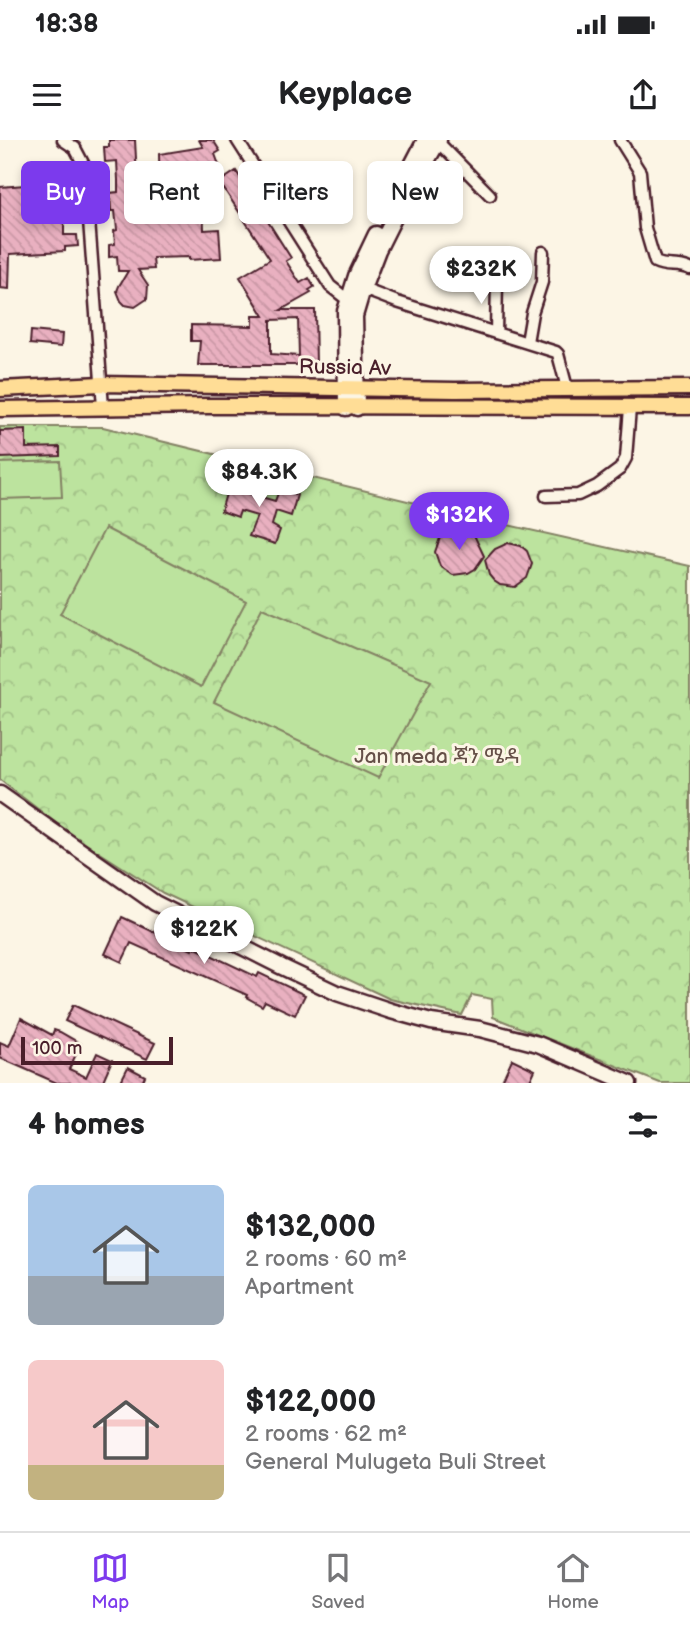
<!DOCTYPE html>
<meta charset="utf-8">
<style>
body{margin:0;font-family:"Balsamiq Sans","Noto Sans Ethiopic",sans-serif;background:#f2f2f2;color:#202124;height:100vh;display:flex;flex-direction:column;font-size:26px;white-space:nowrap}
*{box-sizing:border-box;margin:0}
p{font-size:23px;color:#757577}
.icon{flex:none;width:38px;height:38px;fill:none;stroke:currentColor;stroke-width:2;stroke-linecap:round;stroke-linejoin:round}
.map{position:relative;height:943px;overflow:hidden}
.side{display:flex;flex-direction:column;background:#fff;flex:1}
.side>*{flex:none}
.banner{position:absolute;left:21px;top:21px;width:649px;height:63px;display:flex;gap:14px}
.scale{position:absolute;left:21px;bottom:18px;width:152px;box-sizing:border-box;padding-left:7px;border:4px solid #4a1f2b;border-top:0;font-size:19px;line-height:24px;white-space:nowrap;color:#4a1f2b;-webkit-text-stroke:5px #fcf5e5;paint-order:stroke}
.price{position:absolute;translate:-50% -60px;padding:0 16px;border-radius:24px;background:#fff;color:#222;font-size:23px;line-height:46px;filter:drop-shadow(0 2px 4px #0008)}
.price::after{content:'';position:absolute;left:50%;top:42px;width:21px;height:16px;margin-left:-10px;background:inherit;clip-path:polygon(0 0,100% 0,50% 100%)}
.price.on{background:#7c3aed;color:#fff}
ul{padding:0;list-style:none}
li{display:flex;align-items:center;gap:21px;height:175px;padding:0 28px}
li span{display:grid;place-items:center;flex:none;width:196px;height:140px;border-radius:10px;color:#555}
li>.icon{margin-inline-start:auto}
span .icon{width:84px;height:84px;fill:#fffc;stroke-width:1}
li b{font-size:30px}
h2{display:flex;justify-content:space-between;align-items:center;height:84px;padding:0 28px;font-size:30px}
.pill{padding:0 24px;border-radius:10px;background:#fff;box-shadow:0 4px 10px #0003;font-size:24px;line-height:63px}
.pill.on{background:#7c3aed;color:#fff}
.status{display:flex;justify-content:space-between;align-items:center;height:49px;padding:0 35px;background:#fff;direction:ltr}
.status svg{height:19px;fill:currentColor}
header{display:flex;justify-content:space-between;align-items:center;height:91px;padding:0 28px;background:#fff;font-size:32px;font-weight:600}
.menu{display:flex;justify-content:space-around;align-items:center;height:98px;border-top:2px solid #e0e0e0;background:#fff;font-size:19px;color:#757577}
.menu a{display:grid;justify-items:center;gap:4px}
.menu .on{color:#7c3aed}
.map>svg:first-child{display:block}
.park{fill:url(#park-crowns);stroke:#838164;stroke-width:2}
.pitch{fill:#bce39e;stroke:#838164;stroke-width:2}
.building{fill:url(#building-back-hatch);stroke:#4a1f2b;stroke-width:2;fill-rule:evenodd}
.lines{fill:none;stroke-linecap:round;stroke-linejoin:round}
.minor-casing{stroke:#4a1f2b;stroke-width:15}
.secondary-casing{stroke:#4a1f2b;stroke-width:19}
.primary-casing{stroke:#4a1f2b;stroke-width:19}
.minor{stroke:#fcf5e5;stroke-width:10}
.secondary{stroke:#fcf5e5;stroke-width:14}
.primary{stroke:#ffdd96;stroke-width:14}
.labels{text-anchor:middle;stroke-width:6;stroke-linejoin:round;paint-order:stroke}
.street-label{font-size:21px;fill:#4a1f2b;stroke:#fcf5e5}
.park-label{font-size:21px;fill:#665048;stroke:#fcf5e5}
</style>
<div class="status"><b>18:38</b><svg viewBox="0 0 49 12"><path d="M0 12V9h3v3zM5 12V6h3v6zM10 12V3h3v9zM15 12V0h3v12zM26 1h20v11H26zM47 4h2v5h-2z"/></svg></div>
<header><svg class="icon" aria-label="menu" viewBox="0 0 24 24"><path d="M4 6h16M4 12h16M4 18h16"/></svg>Keyplace<svg class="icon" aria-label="share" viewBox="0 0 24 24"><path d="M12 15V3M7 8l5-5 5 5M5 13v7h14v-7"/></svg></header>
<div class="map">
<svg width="690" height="943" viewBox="0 0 690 943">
<defs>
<pattern id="park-crowns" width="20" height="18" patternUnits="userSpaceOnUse" patternTransform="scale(1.75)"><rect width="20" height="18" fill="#bce39e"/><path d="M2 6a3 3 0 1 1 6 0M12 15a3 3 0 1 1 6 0" fill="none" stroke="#a3c288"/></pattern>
<pattern id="building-back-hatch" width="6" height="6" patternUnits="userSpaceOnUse" patternTransform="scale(1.75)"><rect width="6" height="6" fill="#e9b0c0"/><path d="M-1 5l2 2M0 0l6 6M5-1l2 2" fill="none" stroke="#c997a5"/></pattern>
</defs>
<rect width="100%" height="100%" fill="#fcf5e5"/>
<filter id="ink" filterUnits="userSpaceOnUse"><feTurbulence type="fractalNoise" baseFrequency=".0143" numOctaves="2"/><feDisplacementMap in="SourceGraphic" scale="14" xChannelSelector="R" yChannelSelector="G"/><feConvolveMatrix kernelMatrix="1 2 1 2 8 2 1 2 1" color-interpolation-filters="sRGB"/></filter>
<g filter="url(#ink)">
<polygon class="park" points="0,287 103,287 490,381 690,426 690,943 660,943 493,877 492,859 472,855 462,875 390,859 163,753 69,693 0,640"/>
<g class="pitch">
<polygon points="60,321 62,357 0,359 0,323"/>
<polygon points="105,388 246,461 201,547 60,474"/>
<polygon points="262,468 431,541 378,638 214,562"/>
</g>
<g class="building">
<path d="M109,0h26l3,56 16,1 -8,3 57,-1 -7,-18 -36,14 -1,-41 44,-7 -4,-7h14l7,11 -5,3 9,25 12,-8 55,87 -5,3 14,22 9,-5 5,9 -5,3 2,3 -30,17h34l1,55h-118l2,-24h-9v-16l62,1v-10h11l-24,-39 30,-18 -46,-70 -20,13 -1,-3 1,31 15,-1 2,29 -32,2v-3l-36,1 1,11 -16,1 10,15 -1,14 -12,8 -10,-2 -4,-4 -4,-10 2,-5 9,-15h-10l-1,-15 -8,1v-12l6,-1 -1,-13 3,-1 -2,-19h-4l-1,-18 8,-1v-12l-1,-19 -12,1 -1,-15h5zM298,179l1,37 -28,-2v-34z"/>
<polygon points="64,42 64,95 77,95 78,106 65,107 65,111 10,114 9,149 0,148 0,47"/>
<polygon points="31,191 62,194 61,207 30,204"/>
<polygon points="26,290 26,308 60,307 60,316 0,318 0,291"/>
<polygon points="230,340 246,346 244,352 275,361 280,348 297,355 291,376 276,371 272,385 280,390 275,404 249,396 257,376 240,371 238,377 221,371"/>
<polygon points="460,389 474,395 484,416 475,429 468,433 453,435 440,426 435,412 440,398 446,393"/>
<polygon points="508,403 521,406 527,411 532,424 527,438 515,447 500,445 494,441 489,435 485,420 495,409"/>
<polygon points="122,777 192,810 194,807 257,837 259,833 305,855 295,875 265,861 262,866 246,857 247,855 131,803 122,822 105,814"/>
<polygon points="73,865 155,903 147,919 65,881"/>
<polygon points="21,878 52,895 54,890 60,892 81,904 69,929 86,937 97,913 112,920 102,943 57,943 0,918 0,902 9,906"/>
<polygon points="512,919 535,930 529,943 501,943"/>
<polygon points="128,927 145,936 142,943 120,943"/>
</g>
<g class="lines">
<g class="minor-casing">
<g id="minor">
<polyline points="63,0 75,8 85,27 103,267"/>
<polyline points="237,0 330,146 353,164"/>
<path d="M620,0l20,32 5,56 10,34c11,6 23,1 35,7"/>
<polyline points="438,2 490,55"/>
<polyline points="363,149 397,162 556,212 558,214 567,248"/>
<polyline points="496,193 497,141"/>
<polyline points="527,202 532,173 542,142 543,112"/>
<polyline points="546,356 578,355 597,346 620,329 626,318 630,268"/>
</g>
</g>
<g class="secondary-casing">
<g id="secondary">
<polyline points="387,73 425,0"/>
<polyline points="346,268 345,171 356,136 376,94"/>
<polyline points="357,268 355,176 363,149 378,110 393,80 439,0"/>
<polyline points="0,654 155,763 282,827 337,853 391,871 431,882 480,889 538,904 629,943"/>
</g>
</g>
<g class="primary-casing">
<g id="primary">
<polyline points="0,249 101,244 455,250 690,248"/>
<polyline points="0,269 207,266 690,267"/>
</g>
</g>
<use href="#minor" class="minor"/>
<use href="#secondary" class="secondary"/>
<use href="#primary" class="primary"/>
</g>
</g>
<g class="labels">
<g class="street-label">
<text transform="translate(345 227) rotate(1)" y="7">Russia Av</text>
</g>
<g class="park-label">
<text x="437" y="623">Jan meda ጃን ሜዳ</text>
</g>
</g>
</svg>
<div class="scale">100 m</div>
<b class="price" style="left:481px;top:166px">$232K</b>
<b class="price" style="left:259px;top:369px">$84.3K</b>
<b class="price on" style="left:459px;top:412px">$132K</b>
<b class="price" style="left:204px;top:826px">$122K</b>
<div class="banner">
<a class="pill on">Buy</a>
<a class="pill">Rent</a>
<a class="pill">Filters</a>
<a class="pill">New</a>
</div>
</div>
<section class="side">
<h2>4 homes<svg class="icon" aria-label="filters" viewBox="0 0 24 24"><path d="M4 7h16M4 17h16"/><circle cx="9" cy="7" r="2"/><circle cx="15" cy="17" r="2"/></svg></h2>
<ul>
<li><span style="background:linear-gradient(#a9c7e8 65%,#9aa5b1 0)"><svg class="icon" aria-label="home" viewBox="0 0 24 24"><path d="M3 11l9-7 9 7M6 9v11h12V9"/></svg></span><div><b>$132,000</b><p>2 rooms · 60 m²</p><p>Apartment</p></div></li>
<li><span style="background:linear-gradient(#f6c9c9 75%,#c2b280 0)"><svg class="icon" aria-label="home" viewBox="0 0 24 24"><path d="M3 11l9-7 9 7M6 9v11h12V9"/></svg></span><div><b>$122,000</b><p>2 rooms · 62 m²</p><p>General Mulugeta Buli Street</p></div></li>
</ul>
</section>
<nav class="menu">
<a class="on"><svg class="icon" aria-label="map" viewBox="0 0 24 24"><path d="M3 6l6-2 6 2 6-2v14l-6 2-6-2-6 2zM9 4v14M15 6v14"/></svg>Map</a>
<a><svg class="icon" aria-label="saved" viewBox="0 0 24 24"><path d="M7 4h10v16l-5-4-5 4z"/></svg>Saved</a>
<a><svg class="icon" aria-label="home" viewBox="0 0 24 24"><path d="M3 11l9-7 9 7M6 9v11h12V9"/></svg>Home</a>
</nav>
